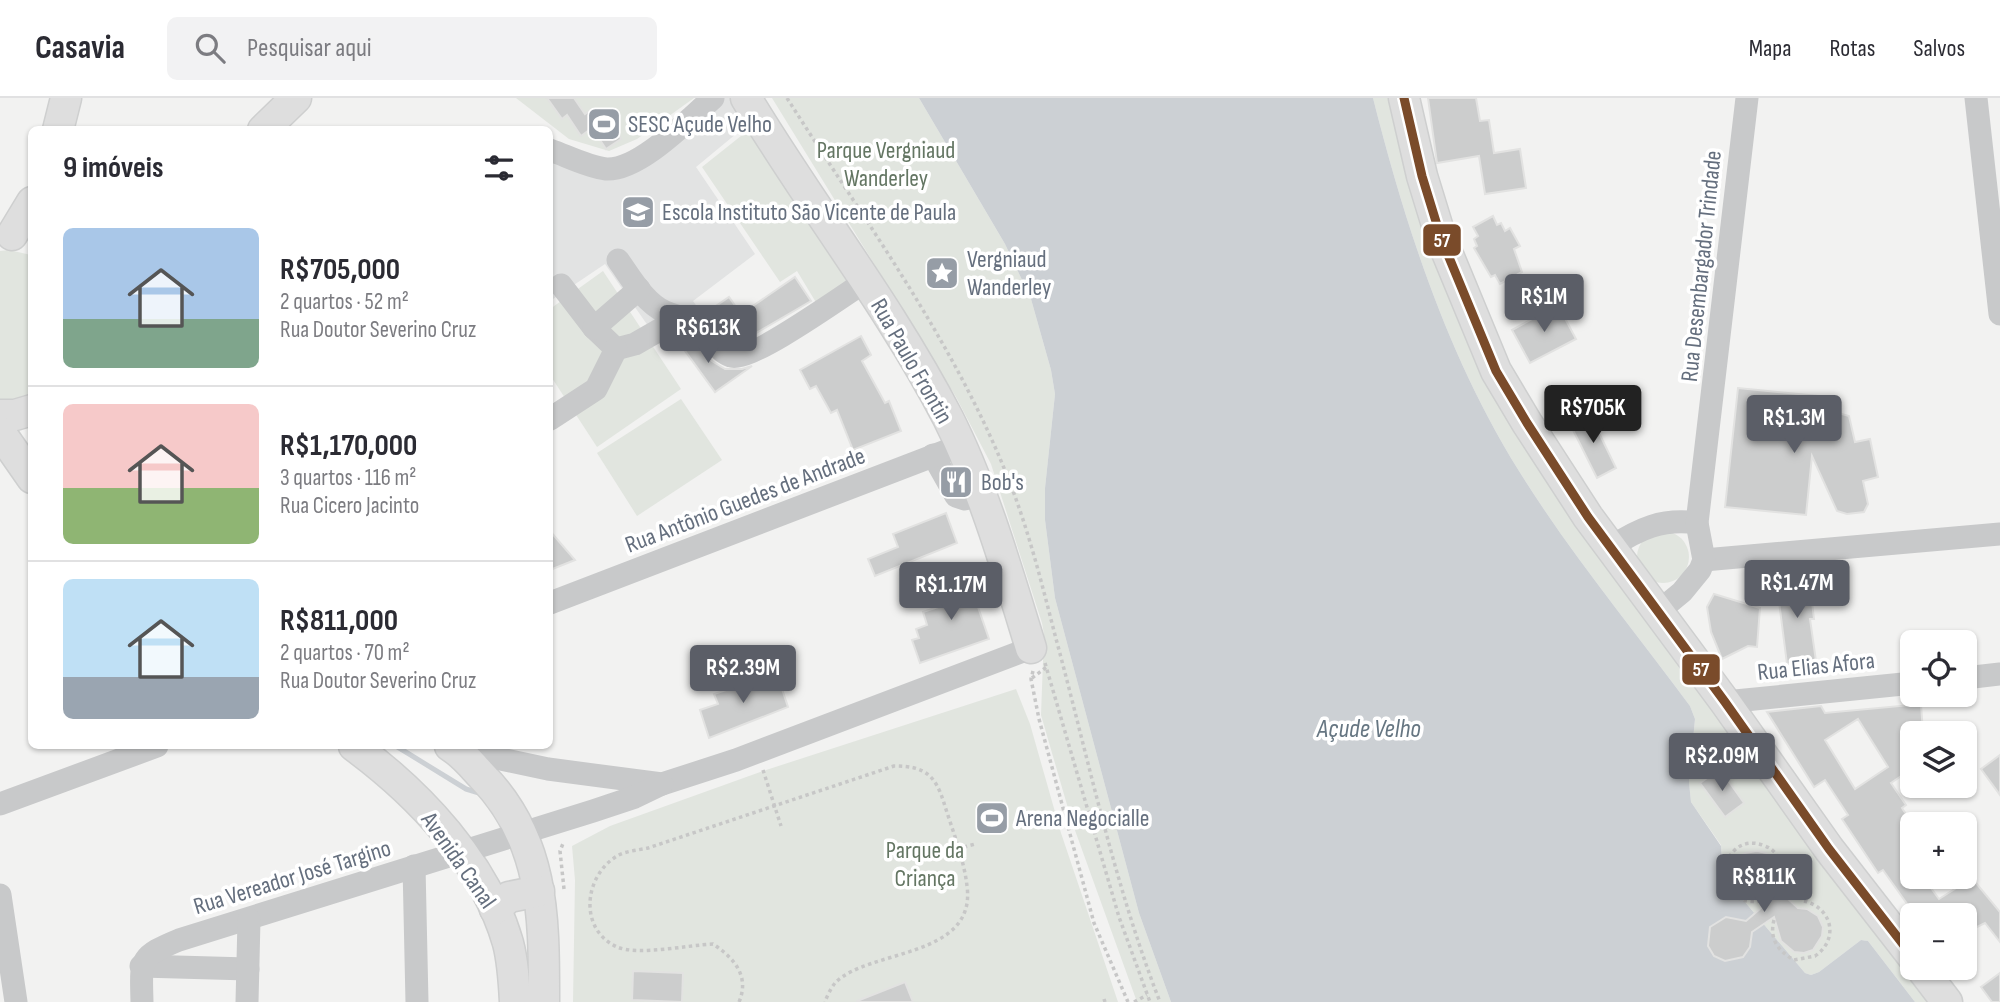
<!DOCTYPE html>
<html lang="pt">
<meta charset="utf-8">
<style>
body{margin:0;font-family:"Sofia Sans Condensed",sans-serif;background:#f2f2f3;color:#2b2b33;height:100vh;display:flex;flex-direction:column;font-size:26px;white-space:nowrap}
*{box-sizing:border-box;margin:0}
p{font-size:23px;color:#7c7c81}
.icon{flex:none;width:38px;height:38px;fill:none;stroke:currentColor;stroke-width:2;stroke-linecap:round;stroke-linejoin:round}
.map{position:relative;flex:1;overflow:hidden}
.sheet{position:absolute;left:28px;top:28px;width:525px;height:623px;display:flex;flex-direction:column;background:#fff;border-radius:10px;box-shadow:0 2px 5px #0004}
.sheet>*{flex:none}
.fabs{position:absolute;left:1900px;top:532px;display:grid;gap:14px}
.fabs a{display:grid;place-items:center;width:77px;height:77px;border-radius:10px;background:#fff;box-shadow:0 2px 5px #0004;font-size:35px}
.price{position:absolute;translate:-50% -60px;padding:0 16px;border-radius:7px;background:#5b5e67;color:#fff;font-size:23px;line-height:46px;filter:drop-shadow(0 2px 4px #0008)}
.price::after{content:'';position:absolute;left:50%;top:42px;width:21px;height:16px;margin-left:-10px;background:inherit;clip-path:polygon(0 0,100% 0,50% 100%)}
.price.current{background:#222;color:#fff}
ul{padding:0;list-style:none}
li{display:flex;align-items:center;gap:21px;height:175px;padding:0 35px}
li+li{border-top:2px solid #e1e1e2}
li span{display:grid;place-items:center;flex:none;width:196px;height:140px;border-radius:10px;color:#555}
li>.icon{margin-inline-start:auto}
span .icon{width:84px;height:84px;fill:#fffc;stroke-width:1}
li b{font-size:30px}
h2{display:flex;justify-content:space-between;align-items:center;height:84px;padding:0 35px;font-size:30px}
header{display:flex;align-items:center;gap:42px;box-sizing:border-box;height:98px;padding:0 35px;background:#fff;border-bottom:2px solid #e1e1e2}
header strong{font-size:33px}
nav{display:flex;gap:38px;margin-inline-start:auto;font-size:24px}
.search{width:490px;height:63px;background:#f2f2f3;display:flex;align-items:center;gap:18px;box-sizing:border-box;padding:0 24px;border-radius:10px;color:#7c7c81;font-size:26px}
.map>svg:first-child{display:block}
.built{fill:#e2e3e3}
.green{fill:#e1e5df}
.water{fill:#ccd0d4}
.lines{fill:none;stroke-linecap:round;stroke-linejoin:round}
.stream{stroke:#ccd0d4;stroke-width:5}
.building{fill:#cccdcd;stroke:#e2e2e1;stroke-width:2;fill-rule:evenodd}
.major-casing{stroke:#cecfcf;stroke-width:33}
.path{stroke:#c7c7c7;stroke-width:3.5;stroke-dasharray:3.5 3.5;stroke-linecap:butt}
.minor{stroke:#c8c9ca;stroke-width:23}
.major{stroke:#dedede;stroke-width:30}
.bus-1-casing{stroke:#fff;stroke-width:14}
.bus-1{stroke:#7a4b2a;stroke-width:9}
.labels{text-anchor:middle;stroke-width:7;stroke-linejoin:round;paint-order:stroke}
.poi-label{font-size:24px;fill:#656f7e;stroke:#fff;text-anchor:start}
.park-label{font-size:24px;fill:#647663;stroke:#fff}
.street-label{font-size:24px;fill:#656f7e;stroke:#fff}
.water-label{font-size:26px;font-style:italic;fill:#667682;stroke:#fff}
.line-badge{stroke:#fff;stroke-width:2.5}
.badge-label{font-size:19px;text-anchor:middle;font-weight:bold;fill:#fff}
</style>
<header>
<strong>Casavia</strong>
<div class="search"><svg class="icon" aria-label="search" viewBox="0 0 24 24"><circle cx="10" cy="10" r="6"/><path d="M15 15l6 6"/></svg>Pesquisar aqui</div>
<nav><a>Mapa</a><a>Rotas</a><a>Salvos</a></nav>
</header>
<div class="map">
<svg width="2000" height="904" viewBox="0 0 2000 904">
<rect width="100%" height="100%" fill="#f2f2f1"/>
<polygon class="built" points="721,0 732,0 748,26 696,69 755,156 693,203 703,217 653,235 605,166 550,203 550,48 606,68"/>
<g class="green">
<polygon points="516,0 694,0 637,41 609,53 569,41"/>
<polygon points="772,0 919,0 1005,146 1031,201 1051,272 1055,296 1045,390 1045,422 1055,500 1139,815 1171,904 1137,904 1072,724 1041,617 1044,536 1042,525 991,366 956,299"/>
<path d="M1373,0h24l107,292 436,612h-25l-47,-61 -7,-1 -42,32 -8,3 -6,-2 -82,-97 -2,-31 -30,-43 -2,-20 6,-63 -5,-13c-57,-77 -120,-153 -171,-235 -71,-114 -113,-243 -146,-373z"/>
<polygon points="751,30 855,197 823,216 797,173 780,184 702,69"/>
<polygon points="9,152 31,157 31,300 0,305 0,153"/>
<polygon points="603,173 681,291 597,349 550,277 550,211"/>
<polygon points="681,301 722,362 637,418 597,355"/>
<circle cx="1663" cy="459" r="26"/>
<polygon points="1016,591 1030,626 1061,735 1118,904 573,904 575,782 572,748 610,728 763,673"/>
</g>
<path class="water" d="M919,0h454c33,130 75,259 146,373 51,82 114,158 171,235l5,13 -6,63 2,20 30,44 2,30 82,97 6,2 8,-3 42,-32 7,1 47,61h-744l-32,-89 -84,-315 -10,-78v-32l10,-94 -4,-24 -20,-71 -26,-55z"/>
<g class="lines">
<polyline class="stream" points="396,648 466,691 479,695"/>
</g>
<g class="building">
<polygon points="547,0 574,0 585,16 592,11 600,24 581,38 567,17 562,21"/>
<polygon points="1428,0 1476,0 1480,23 1489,22 1494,55 1520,51 1526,90 1485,96 1479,58 1437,65"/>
<polygon points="610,23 621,41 606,51 594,33"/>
<polygon points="1493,118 1497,127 1501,125 1505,133 1510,130 1520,148 1514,151 1522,174 1500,186 1495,177 1491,179 1474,150 1477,148 1474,141 1478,138 1473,129"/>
<polygon points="795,179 811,203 751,238 733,243 706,215 729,199 741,216"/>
<polygon points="1558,207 1576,241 1530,265 1512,232"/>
<polygon points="683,235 690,239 712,263 725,271 742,271 752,268 715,294 675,239"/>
<polygon points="861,238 871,257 862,263 885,305 889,303 901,333 853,352 837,312 831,315 816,288 810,291 800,272"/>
<polygon points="1738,290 1818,298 1817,309 1849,318 1855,344 1870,341 1878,379 1863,383 1868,406 1864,414 1847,416 1837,413 1812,358 1806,417 1725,409"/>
<polygon points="1589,314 1616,370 1597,380 1569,324"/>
<polygon points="946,415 957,445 875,478 868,461 898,449 893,436"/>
<polygon points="550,433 575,462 550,472"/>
<polygon points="967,477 989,541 920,565 912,542 919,540 916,531 927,527 923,514 938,509 933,495 941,492 939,486"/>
<polygon points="1809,479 1814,521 1810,521 1816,563 1787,566 1777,488 1785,487 1784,482"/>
<polygon points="1714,496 1760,510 1757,549 1748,548 1722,561 1711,534 1707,509"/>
<polygon points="758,579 761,588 779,582 788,609 709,640 700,612 718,606 714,596 729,591 727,585 741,580 742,584"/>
<path d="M1921,606l2,29h-10v35l-22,15 15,22 -4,3 11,17v52h10l16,22 33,-21 28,34v30l-15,-19 -10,5 -10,-13h-50l-32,-45 -5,3 -36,-54 6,-4 -23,-35 -11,7 -47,-75 54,-6 4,7zM1858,621l30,48 -33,22 -30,-49z"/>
<polygon points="2000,657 2000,697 1981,671"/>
<polygon points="1720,671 1744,705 1725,719 1700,685"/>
<polygon points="1757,753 1766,755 1775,766 1774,788 1798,810 1807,811 1818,818 1823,829 1822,838 1813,852 1804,855 1794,854 1781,843 1774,819 1752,834 1750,849 1743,859 1725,863 1714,858 1708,848 1710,829 1726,819 1746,823 1768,804 1742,793 1733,779 1738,761 1745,755"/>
<polygon points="633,873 683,875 682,904 632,902"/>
<polygon points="2000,875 2000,904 1992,904 1981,889"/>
<polygon points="905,884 913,904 857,904 857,903"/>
</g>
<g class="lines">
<g class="major-casing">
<g id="major">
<path d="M746,0c65,108 144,208 202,320 35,69 60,155 83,230"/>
<polyline points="1404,0 1422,78 1441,140 1496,273 1527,325 1588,419 1725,604 1829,751 1913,859"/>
<polyline points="58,32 66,0"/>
<polyline points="263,32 296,0"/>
<polyline points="12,137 32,104"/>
<polyline points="0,317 15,317 32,312"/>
<polyline points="0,334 32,380"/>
<path d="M354,648c65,48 131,117 154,197 5,19 6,39 7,59"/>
<path d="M450,648c12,7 21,18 31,29 64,65 63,142 63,227"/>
<polyline points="495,811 509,799 539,793"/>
<polyline points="1921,870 1947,904"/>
</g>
</g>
<g class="path">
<path d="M787,0c79,125 169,246 223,385 19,49 32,101 45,152 33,122 59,249 105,367"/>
<polyline points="1045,565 1119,819 1150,904"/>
<polyline points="1033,573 1031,581 1039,621 1094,825 1128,904"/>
<polyline points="1032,580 1048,568"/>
<polyline points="763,672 781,728"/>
<polyline points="957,751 975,746"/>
<polyline points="564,791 560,753 564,743"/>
<path d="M1761,803c-56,8 -41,-74 4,-55 11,4 16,14 18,26"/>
<path d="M1774,822c-5,19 4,31 20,40l21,-4c24,-16 18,-48 -11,-55"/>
<polyline points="1104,901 1105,904"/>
<path d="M739,904c11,-26 -5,-44 -26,-58 -25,1 -74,12 -96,3 -39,-18 -33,-71 0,-91 8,-5 22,-6 31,-8l246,-82c30,0 41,8 50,37 8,26 20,56 23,83 10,73 -100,63 -132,97 -4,5 -8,13 -10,19"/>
<polyline points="1134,904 1147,897"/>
</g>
<g class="minor">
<polyline points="1976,0 2000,216"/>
<path d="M550,52c17,6 38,17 56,19 33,2 83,-50 107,-71"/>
<path d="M618,162c13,18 26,42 47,52 10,4 20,6 30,11 13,8 21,28 36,33 19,7 113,-61 135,-75"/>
<polyline points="561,187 594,230 616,251 635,246 682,219"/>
<polyline points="594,230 639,191"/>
<polyline points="550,321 596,291 616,251"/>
<polyline points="933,357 956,398 965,401 980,397"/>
<path d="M1611,449c28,-18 51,-29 86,-24"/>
<polyline points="1704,462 2000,436"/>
<polyline points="550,505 959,348"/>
<polyline points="1659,513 1682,494 1700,472 1704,462 1697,425 1747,0"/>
<polyline points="1965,580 2000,576"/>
<polyline points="1725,604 1913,585"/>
<polyline points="458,652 548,671 662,686 736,662 1031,550"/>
<polyline points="0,706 157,648"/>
<polyline points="414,768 417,904"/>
<polyline points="0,797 16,904"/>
<polyline points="141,868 248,871"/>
<path d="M142,904c-1,-42 -4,-45 37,-62l414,-129 42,-14 27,-13"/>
<polyline points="247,904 249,822"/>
</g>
<use href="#major" class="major"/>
<g class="bus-1-casing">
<polyline id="bus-1" points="1404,0 1422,78 1441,140 1496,273 1527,325 1588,419 1725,604 1829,751 1913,859"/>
</g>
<use href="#bus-1" class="bus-1"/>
</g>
<defs>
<g id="stadium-square" transform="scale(1.75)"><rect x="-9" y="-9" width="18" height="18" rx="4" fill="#969da6" stroke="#fff"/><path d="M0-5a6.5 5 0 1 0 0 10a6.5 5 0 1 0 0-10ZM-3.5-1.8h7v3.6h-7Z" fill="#fff"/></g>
<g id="school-square" transform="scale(1.75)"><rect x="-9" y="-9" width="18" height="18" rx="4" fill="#969da6" stroke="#fff"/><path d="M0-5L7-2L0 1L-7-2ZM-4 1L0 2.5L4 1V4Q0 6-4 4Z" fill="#fff"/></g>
<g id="sight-square" transform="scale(1.75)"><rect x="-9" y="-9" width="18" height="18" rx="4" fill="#969da6" stroke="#fff"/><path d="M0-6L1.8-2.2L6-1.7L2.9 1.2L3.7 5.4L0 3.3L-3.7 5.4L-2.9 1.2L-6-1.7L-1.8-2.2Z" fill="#fff"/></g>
<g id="restaurant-square" transform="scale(1.75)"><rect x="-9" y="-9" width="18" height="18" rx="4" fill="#969da6" stroke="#fff"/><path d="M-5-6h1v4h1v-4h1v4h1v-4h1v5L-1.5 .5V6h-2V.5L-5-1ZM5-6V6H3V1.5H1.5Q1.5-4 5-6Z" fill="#fff"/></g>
</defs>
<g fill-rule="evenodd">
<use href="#stadium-square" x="604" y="26"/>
<use href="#school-square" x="638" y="114"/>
<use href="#sight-square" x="942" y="175"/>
<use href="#restaurant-square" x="956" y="384"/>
<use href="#stadium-square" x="992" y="720"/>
</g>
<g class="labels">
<g class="poi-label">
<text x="628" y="34">SESC Açude Velho</text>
<text x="662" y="122">Escola Instituto São Vicente de Paula</text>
<text x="967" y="169">Vergniaud<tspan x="967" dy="28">Wanderley</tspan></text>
<text x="981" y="392">Bob's</text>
<text x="1016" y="728">Arena Negocialle</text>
</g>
<g class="park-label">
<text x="886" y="60">Parque Vergniaud<tspan x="886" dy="28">Wanderley</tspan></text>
<text x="925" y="760">Parque da<tspan x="925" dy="28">Criança</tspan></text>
</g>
<g class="street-label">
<text transform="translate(1701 168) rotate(-84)" y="8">Rua Desembargador Trindade</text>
<text transform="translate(912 263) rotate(60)" y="8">Rua Paulo Frontin</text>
<text transform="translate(745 402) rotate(-21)" y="8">Rua Antônio Guedes de Andrade</text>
<text transform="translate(1816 568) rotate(-6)" y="8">Rua Elias Afora</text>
<text transform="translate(459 762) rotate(55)" y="8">Avenida Canal</text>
<text transform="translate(292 779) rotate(-17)" y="8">Rua Vereador José Targino</text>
</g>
<g class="water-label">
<text x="1369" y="639">Açude Velho</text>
</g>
</g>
<g class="line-badge">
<rect x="1422" y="125" width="40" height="34" rx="7" fill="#7a4b2a"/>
<rect x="1681" y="555" width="40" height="33" rx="7" fill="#7a4b2a"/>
</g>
<g class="badge-label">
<text x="1442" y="149">57</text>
<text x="1701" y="578">57</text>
</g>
</svg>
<div class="fabs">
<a><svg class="icon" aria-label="locate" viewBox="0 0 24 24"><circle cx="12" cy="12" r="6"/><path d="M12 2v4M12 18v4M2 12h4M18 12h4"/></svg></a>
<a><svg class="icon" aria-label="layers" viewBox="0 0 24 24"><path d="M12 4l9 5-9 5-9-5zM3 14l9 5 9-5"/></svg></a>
<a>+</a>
<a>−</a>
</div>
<b class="price" style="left:1544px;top:236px">R$1M</b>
<b class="price" style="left:708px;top:267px">R$613K</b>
<b class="price current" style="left:1593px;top:347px">R$705K</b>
<b class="price" style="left:1794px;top:357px">R$1.3M</b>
<b class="price" style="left:1797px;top:522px">R$1.47M</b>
<b class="price" style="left:951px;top:524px">R$1.17M</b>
<b class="price" style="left:743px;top:607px">R$2.39M</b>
<b class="price" style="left:1722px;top:695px">R$2.09M</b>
<b class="price" style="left:1764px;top:816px">R$811K</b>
<section class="sheet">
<h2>9 imóveis<svg class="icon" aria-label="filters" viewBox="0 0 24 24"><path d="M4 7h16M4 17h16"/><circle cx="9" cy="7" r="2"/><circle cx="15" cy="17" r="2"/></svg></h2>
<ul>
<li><span style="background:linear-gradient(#a9c7e8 65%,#7fa58c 0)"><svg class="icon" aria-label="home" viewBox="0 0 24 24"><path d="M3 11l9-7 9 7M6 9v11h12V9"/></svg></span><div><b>R$705,000</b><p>2 quartos · 52 m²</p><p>Rua Doutor Severino Cruz</p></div></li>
<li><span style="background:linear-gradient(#f6c9c9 60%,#8fb573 0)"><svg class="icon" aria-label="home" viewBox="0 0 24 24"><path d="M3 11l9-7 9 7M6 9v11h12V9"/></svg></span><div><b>R$1,170,000</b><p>3 quartos · 116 m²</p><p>Rua Cicero Jacinto</p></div></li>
<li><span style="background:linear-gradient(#bfe0f5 70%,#9aa5b1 0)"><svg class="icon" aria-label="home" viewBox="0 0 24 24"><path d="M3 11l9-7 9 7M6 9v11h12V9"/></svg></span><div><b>R$811,000</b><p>2 quartos · 70 m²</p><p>Rua Doutor Severino Cruz</p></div></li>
</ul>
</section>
</div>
